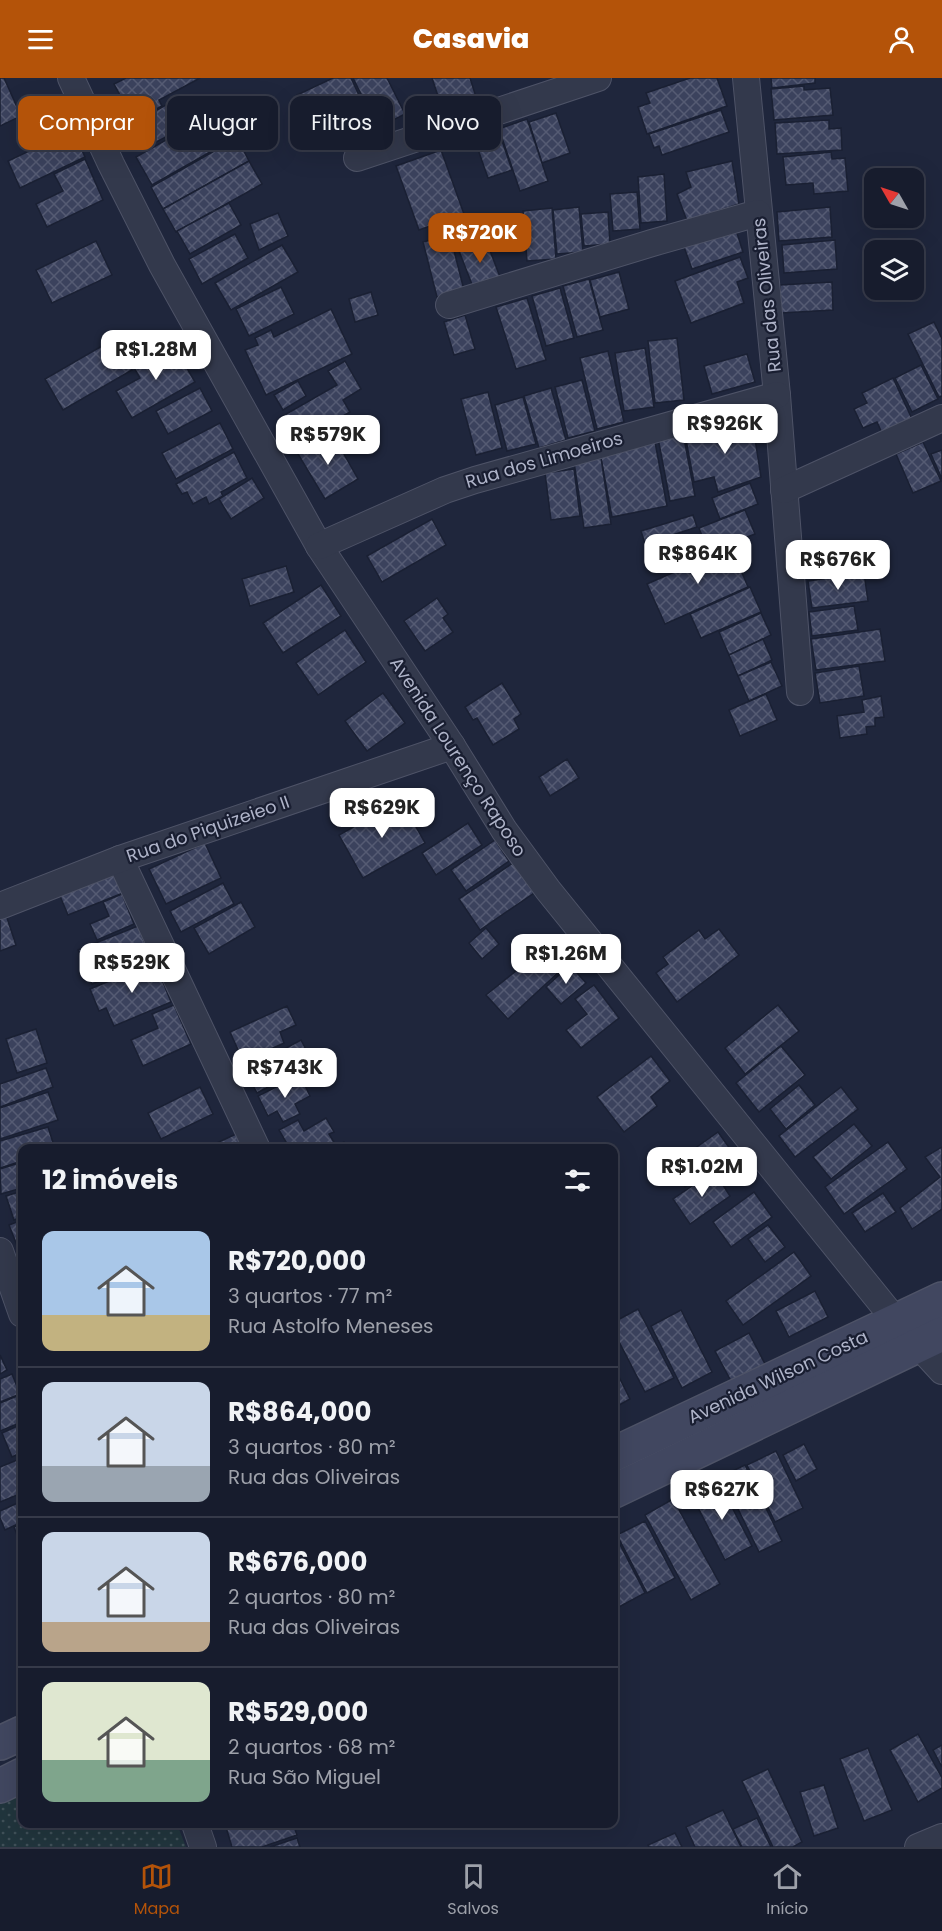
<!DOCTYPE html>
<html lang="pt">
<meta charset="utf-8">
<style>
body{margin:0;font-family:Poppins,sans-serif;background:#202535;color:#f1f3f6;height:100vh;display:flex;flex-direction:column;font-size:22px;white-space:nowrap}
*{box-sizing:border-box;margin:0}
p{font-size:20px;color:#9ea1aa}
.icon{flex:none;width:33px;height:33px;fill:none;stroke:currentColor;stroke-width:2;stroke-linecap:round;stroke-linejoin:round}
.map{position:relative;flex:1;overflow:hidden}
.drawer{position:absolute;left:18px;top:1066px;width:600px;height:684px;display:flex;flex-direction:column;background:#171c2d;border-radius:12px;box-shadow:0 6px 24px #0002,0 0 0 2px #363a49}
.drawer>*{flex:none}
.guide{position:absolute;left:18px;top:18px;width:600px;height:54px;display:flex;gap:12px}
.needle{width:39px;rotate:309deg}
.controls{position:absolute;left:864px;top:90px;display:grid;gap:12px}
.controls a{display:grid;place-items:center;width:60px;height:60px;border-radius:12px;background:#171c2d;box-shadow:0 6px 24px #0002,0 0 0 2px #363a49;font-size:30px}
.price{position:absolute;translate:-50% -51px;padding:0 14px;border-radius:12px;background:#fff;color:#222;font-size:20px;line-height:39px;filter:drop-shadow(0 2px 3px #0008)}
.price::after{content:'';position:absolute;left:50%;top:36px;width:18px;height:14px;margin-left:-9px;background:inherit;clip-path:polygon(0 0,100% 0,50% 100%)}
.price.selected{background:#b45309;color:#fff}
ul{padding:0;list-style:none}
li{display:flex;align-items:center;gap:18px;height:150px;padding:0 24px}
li+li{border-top:2px solid #363a49}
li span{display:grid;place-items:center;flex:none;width:168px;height:120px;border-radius:12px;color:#555}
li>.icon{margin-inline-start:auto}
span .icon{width:72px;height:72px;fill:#fffc;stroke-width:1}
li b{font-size:26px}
h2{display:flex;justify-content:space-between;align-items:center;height:72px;padding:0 24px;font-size:26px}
.chip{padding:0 21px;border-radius:12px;background:#171c2d;box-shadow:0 6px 24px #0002,0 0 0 2px #363a49;font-size:21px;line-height:54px}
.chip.selected{background:#b45309;color:#fff}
header{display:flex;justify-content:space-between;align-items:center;height:78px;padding:0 24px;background:#b45309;color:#fff;font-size:27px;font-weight:800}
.tab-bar{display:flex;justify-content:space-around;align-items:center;height:84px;border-top:2px solid #363a49;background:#171c2d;font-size:16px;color:#9ea1aa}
.tab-bar a{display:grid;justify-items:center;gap:3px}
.tab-bar .selected{color:#b45309}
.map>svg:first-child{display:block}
.green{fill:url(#green-dots)}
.building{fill:url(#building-cross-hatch);stroke:#1a2033;stroke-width:1.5}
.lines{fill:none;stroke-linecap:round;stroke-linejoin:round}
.street-casing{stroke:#4e5367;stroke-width:28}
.secondary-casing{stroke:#4e5367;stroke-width:36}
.street{stroke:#33394c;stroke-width:26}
.secondary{stroke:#414760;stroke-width:33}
.labels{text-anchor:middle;stroke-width:4.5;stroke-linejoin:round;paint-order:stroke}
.street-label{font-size:18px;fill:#aeb3c8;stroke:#191e31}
</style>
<header><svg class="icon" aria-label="menu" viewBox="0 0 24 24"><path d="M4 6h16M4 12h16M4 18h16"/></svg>Casavia<svg class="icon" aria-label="person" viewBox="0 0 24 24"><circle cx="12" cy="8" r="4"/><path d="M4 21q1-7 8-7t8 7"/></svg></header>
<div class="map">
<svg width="942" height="1769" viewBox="0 0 942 1769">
<defs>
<pattern id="green-dots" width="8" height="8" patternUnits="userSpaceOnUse" patternTransform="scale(1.5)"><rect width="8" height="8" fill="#21353d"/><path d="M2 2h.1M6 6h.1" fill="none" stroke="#3f5058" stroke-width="1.8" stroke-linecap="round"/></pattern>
<pattern id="building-cross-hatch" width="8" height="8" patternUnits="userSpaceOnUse" patternTransform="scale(1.5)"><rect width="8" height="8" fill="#3b425d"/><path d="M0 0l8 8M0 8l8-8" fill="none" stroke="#555b73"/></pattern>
</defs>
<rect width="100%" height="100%" fill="#1f263c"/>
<polygon class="green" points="22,1710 22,1746 177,1746 186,1769 0,1769 0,1721"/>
<g class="building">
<polygon points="0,0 4,0 21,38 0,48"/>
<polygon points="126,0 200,0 159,22 162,28 134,43 114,6"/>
<polygon points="333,0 351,0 377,56 342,72 327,40 311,48 297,17"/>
<polygon points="353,0 387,0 405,36 378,50"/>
<polygon points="432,0 470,0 477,22 443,33"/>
<polygon points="690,0 717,0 727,28 647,56 638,29 650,25 646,15"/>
<polygon points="771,0 815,0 815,5 772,10"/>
<polygon points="804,8 804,12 830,10 833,37 774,42 771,11"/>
<polygon points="175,22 189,47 139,73 126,49"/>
<polygon points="721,32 729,54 662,77 659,68 654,70 649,56"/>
<polygon points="556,35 570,75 542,85 529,44"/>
<polygon points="210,37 226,65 152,107 136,79"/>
<polygon points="527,41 548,103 520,113 499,51"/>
<polygon points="829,42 829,51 841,50 842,72 777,76 775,45"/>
<polygon points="498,51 512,92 488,100 474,60"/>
<polygon points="73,52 85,79 20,110 8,83"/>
<polygon points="237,60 249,83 163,131 151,109"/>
<polygon points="441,72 464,136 419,152 396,88"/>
<polygon points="831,74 832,81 845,80 848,113 814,116 813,105 786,107 783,79"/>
<polygon points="85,81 103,122 47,149 36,126 63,113 54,96"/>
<polygon points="249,83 262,106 176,154 163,131"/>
<polygon points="732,83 739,126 687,143 677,116 691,109 686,94"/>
<polygon points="664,96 667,143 641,145 638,99"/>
<polygon points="637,114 640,151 613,153 610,116"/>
<polygon points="229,125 241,147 190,176 177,153"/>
<polygon points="579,129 583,174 557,176 553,132"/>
<polygon points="830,129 832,159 779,163 777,134"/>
<polygon points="552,130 556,181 527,183 523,133"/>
<polygon points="608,134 610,166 584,168 581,136"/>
<polygon points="278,135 288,158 259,172 250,146"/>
<polygon points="736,152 743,174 692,191 684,169"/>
<polygon points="235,156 248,180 202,206 189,181"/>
<polygon points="450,157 464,212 437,219 423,164"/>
<polygon points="486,162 500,199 473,209 459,173"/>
<polygon points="835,162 837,191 784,195 782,167"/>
<polygon points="96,163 112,197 52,225 36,192"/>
<polygon points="282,167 298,194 231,232 215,205"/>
<polygon points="740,179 748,200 737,204 744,225 691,245 675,203"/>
<polygon points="619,194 629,231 600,239 590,202"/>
<polygon points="589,201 603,252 577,259 563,208"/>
<polygon points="832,204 833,232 781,235 780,207"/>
<polygon points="281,209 294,236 249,258 236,231"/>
<polygon points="560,210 574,260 546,268 532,218"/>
<polygon points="371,214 378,237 355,244 349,221"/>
<polygon points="527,220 546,282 516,291 496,229"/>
<polygon points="331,231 352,276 266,317 245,272 258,267 255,260 271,252 274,259"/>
<polygon points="465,237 475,271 454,277 444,244"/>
<polygon points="934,244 942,261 942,318 939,319 908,256"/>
<polygon points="677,260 684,322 655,325 648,263"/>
<polygon points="114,261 132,292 63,332 45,301"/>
<polygon points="173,266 195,304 132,340 116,313 140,300 133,288"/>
<polygon points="645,270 654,329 624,333 615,275"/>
<polygon points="608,273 624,344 597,351 580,280"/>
<polygon points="747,276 755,304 712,316 704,288"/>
<polygon points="345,283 361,311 343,322 350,334 329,346 333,354 301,373 281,339 337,307 328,293"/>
<polygon points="921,287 938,321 912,334 895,300"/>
<polygon points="893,300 912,341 882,355 877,344 863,350 854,331 867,325 862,315"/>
<polygon points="582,302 595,353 568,360 555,309"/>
<polygon points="298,303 306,318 283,332 274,317"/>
<polygon points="200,310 212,333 168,356 156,333"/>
<polygon points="551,310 566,362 539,370 524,318"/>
<polygon points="488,314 502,370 476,377 461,321"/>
<polygon points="523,319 536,366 507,373 495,327"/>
<polygon points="752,342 761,399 718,414 714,399 694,404 685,357"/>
<polygon points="220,345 233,371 176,401 162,375"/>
<polygon points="332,355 358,401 325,421 298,376"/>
<polygon points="683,355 695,418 670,423 658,360"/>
<polygon points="655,364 667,428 612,439 600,375"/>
<polygon points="923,364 941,403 913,415 896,376"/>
<polygon points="942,372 942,401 931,376"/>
<polygon points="234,374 247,400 221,414 223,418 209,426 206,419 193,426 187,414 182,416 176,406"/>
<polygon points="601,380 611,446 584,450 574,384"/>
<polygon points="574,391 580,438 551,442 545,395"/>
<polygon points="252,400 264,420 231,441 219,421"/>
<polygon points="750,405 758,426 720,441 712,420"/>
<polygon points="745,432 755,456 708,474 699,450"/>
<polygon points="693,437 697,449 645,466 641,453"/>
<polygon points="432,441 446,467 382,504 367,478"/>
<polygon points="845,468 848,495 805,500 802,472"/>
<polygon points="731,469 748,509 665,546 647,506"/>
<polygon points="286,488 294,514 250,528 242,501"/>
<polygon points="864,495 868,523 812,530 808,503"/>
<polygon points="321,507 341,538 283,575 263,545"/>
<polygon points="750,509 761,534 701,560 690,536"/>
<polygon points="437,520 448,536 443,540 453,554 425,573 404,543"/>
<polygon points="854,528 858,552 812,558 809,534"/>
<polygon points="761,535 771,557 729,577 719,554"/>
<polygon points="880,551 885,583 816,592 811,561"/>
<polygon points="345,552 366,584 318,617 296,585"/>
<polygon points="763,561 772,582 738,598 729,577"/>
<polygon points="771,584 782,608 749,623 738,598"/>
<polygon points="859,588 864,618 820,625 815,595"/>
<polygon points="502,605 521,636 514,641 519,651 493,667 477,640 473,642 465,629"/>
<polygon points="383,615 405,645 367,673 345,643"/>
<polygon points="766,616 777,642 740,658 729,632"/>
<polygon points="881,618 884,639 875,640 875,648 866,649 867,656 840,660 837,638 864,634 862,622"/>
<polygon points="567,681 579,700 550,718 539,699"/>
<polygon points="401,722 425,765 363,800 339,757"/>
<polygon points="468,745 482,767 436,797 422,775"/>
<polygon points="495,762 509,783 466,813 451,792"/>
<polygon points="205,765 221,800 166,826 149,791"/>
<polygon points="513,785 534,815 480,852 459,821"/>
<polygon points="115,795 123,815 68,837 60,818"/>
<polygon points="223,805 234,826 181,854 170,833"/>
<polygon points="122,816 134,846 97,862 90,846 109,838 103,824"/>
<polygon points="241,824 255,849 209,876 194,850"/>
<polygon points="6,837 16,867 0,873 0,839"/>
<polygon points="138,848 152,883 92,906 78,872"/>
<polygon points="486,850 499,866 482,881 469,865"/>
<polygon points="719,851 739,877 677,924 656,895 668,886 663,879 699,852 705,861"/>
<polygon points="546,869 563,890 508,941 486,917"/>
<polygon points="155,884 171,924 114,948 106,930 99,933 90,911"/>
<polygon points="570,887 586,905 561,926 546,909"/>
<polygon points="594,907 619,940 581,970 566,952 587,936 575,921"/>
<polygon points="174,927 191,966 143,988 131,962 158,950 152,936"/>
<polygon points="778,927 799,953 745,996 725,970"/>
<polygon points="287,928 296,947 280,954 284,965 256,978 257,981 245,987 230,954"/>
<polygon points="36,951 47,985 17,995 6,961"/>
<polygon points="301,962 313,985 257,1015 245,992"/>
<polygon points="781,968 805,997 759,1034 736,1005"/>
<polygon points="651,978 670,1003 651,1019 657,1028 624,1054 597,1019"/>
<polygon points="46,990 53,1009 0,1029 0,1006"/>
<polygon points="300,997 310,1018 295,1026 300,1036 283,1044 277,1033 268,1038 258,1018"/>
<polygon points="799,1007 815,1027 786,1051 770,1031"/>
<polygon points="200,1009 213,1036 161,1061 148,1035"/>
<polygon points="841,1009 858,1031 795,1079 779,1058"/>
<polygon points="48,1014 58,1042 0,1061 0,1030"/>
<polygon points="326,1040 334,1054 329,1056 335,1066 325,1071 290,1071 279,1052 298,1042 304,1053"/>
<polygon points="854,1046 872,1068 831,1101 813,1079"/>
<polygon points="48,1049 55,1071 22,1071 22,1083 0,1090 0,1063"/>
<polygon points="718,1054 733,1075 685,1109 670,1088"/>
<polygon points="236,1056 243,1071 204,1071"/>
<polygon points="344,1064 348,1071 331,1071"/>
<polygon points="888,1064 907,1091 844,1136 825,1109"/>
<polygon points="942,1069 942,1131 912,1151 900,1130 940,1099 925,1079"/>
<polygon points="22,1084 22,1110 1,1116 0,1091"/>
<polygon points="714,1093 730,1118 690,1146 673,1121"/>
<polygon points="22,1113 22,1139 14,1142 6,1118"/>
<polygon points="754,1114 772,1139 731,1169 713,1144"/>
<polygon points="883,1115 896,1134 865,1154 852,1135"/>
<polygon points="22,1142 22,1168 18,1170 9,1147"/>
<polygon points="768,1147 785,1169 765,1184 748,1161"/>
<polygon points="794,1174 811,1198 743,1247 726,1223"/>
<polygon points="815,1213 828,1239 789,1259 776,1233"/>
<polygon points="638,1231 674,1300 645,1314 614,1254 614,1244"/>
<polygon points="681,1232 712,1294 682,1310 651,1248"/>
<polygon points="749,1255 765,1286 731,1303 715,1273"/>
<polygon points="0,1277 7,1292 0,1296"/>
<polygon points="614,1289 630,1321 614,1330"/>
<polygon points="12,1296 20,1316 0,1324 0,1301"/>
<polygon points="17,1318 22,1330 22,1344 0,1353 0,1325"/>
<polygon points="22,1346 22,1374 12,1379 2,1355"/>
<polygon points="804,1366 817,1391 796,1403 783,1377"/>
<polygon points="776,1373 803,1430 775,1444 747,1387"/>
<polygon points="22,1380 22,1415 0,1424 0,1389"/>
<polygon points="745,1387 782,1463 759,1474 722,1398"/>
<polygon points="719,1404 752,1468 725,1482 692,1418"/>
<polygon points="673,1421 720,1506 691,1522 645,1437"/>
<polygon points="22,1423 22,1444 5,1452 0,1440 0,1433"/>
<polygon points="645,1443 675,1500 647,1515 617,1457"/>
<polygon points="22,1445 22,1470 14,1449"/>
<polygon points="615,1457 645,1515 617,1530 614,1524 614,1458"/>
<polygon points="918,1656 942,1700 942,1710 918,1724 890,1672"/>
<polygon points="942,1667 942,1689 933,1672"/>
<polygon points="868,1670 892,1732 864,1743 840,1681"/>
<polygon points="768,1691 802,1764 793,1769 773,1769 742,1703"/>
<polygon points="824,1707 838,1750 814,1758 800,1714"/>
<polygon points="723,1732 741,1769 695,1769 686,1749"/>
<polygon points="757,1740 771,1769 742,1769 733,1751"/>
<polygon points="225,1746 293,1746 297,1757 262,1769 232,1769"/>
<polygon points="675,1755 682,1769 649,1769 648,1767"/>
<polygon points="297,1760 300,1769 270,1769"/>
</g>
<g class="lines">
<g class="street-casing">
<g id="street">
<polyline points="71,0 111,86 162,187 319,468 452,668 504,752 548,812 896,1243 942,1293"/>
<polyline points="746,0 777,317 800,614"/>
<polyline points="357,80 598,0"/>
<polyline points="449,227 652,165 758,135"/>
<polyline points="784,412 942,340"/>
<polyline points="319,468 445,412 475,402 777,317"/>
<polyline points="120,781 257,1071"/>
<polyline points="0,828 120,781 452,668"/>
<polyline points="0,1173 22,1236"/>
<polyline points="195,1746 203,1769"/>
<polyline points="918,1769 942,1759"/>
</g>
</g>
<g class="secondary-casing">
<g id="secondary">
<polyline points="614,1376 942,1221"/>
<polyline points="614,1413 942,1256"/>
<polyline points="0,1665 22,1655"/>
<polyline points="0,1708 22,1697"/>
</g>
</g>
<use href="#street" class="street"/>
<use href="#secondary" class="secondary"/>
</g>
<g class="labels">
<g class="street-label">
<text transform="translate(767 217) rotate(-96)" y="6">Rua das Oliveiras</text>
<text transform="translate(544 382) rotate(-16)" y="6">Rua dos Limoeiros</text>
<text transform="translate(458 679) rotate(57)" y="6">Avenida Lourenço Raposo</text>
<text transform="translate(208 751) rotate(-19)" y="6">Rua do Piquizeieo II</text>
<text transform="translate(778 1299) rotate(-25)" y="6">Avenida Wilson Costa</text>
</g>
</g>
</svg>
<div class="controls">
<a><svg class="needle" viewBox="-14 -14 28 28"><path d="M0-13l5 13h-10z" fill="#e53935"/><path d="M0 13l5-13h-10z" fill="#9ea1aa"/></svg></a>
<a><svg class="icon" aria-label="layers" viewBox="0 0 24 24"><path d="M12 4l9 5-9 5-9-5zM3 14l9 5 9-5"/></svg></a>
</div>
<b class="price selected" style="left:480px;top:186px">R$720K</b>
<b class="price" style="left:156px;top:303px">R$1.28M</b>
<b class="price" style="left:725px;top:377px">R$926K</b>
<b class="price" style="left:328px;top:388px">R$579K</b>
<b class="price" style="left:698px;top:507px">R$864K</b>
<b class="price" style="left:838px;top:513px">R$676K</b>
<b class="price" style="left:382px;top:761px">R$629K</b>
<b class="price" style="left:566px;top:907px">R$1.26M</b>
<b class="price" style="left:132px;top:916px">R$529K</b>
<b class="price" style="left:285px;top:1021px">R$743K</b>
<b class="price" style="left:702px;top:1120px">R$1.02M</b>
<b class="price" style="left:722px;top:1443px">R$627K</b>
<div class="guide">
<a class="chip selected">Comprar</a>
<a class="chip">Alugar</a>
<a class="chip">Filtros</a>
<a class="chip">Novo</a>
</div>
<section class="drawer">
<h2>12 imóveis<svg class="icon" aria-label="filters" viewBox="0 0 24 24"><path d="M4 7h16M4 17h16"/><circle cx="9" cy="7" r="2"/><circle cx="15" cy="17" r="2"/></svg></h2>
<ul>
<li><span style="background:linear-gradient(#a9c7e8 70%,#c2b280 0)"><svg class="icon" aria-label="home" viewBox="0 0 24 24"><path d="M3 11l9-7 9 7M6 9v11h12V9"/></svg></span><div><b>R$720,000</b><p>3 quartos · 77 m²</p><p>Rua Astolfo Meneses</p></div></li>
<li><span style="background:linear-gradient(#c9d6e8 70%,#9aa5b1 0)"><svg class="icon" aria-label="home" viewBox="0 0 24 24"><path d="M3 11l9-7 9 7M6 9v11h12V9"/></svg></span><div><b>R$864,000</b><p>3 quartos · 80 m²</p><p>Rua das Oliveiras</p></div></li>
<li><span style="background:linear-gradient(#c9d6e8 75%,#b9a48a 0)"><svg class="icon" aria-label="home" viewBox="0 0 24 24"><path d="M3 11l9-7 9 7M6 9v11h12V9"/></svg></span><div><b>R$676,000</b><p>2 quartos · 80 m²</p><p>Rua das Oliveiras</p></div></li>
<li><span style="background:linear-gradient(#dfe7d0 65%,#7fa58c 0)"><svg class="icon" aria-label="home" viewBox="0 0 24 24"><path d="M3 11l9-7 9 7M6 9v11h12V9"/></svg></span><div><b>R$529,000</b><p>2 quartos · 68 m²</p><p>Rua São Miguel</p></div></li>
</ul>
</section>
</div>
<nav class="tab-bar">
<a class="selected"><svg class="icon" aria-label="map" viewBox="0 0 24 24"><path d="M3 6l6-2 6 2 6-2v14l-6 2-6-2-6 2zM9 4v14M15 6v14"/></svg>Mapa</a>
<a><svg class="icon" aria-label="saved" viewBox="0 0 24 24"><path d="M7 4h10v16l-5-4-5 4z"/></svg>Salvos</a>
<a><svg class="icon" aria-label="home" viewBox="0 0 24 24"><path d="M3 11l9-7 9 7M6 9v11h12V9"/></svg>Início</a>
</nav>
